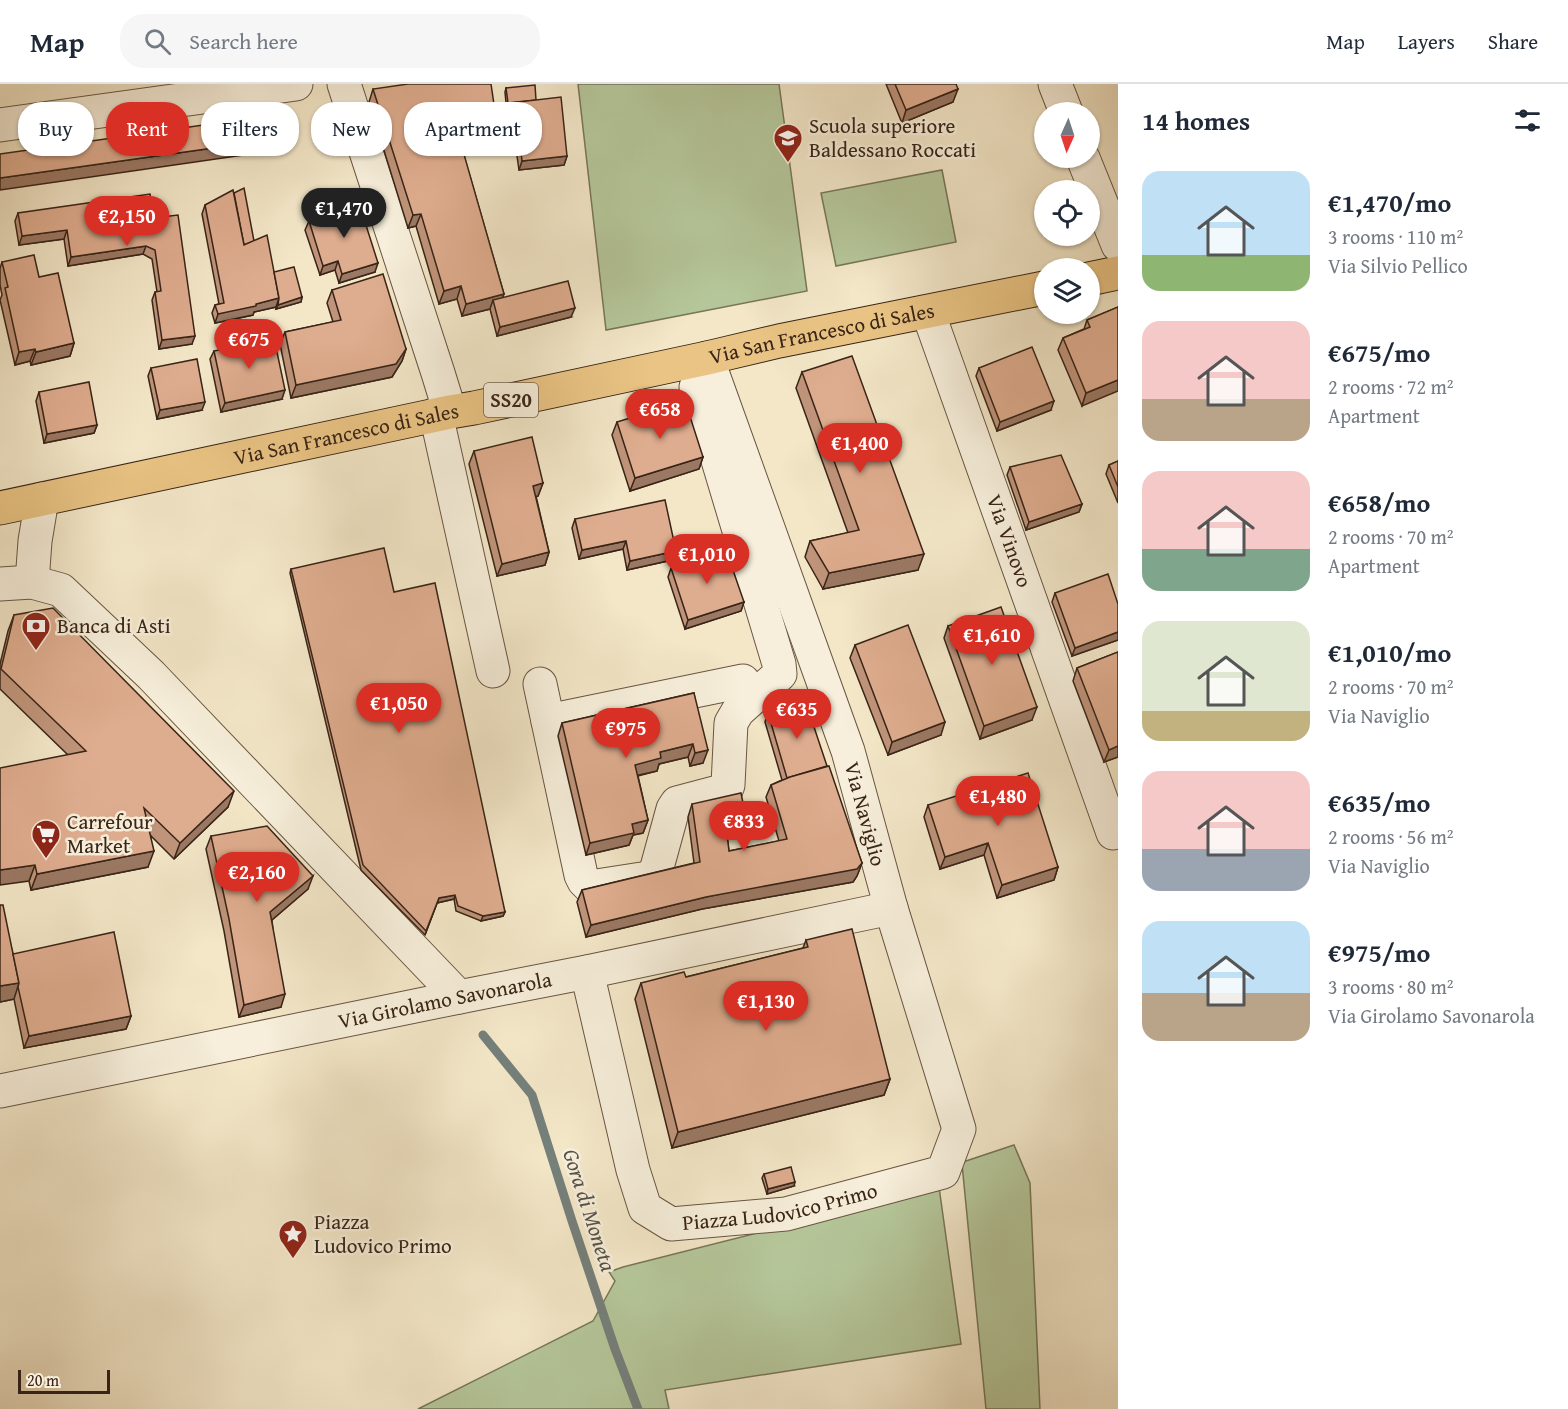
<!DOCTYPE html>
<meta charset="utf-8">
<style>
body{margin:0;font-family:"Gentium Book Plus",serif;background:#f6f6f7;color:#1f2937;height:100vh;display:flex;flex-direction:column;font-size:22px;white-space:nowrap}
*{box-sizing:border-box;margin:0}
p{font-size:20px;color:#747a83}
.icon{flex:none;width:33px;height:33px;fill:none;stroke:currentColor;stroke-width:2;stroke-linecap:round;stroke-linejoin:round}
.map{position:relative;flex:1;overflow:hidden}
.drawer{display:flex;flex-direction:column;background:#fff;width:450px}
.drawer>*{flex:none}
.banner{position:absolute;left:18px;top:18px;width:570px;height:54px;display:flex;gap:12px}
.needle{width:39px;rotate:183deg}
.controls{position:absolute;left:1034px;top:18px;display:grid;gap:12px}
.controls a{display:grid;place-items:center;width:66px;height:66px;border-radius:50%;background:#fff;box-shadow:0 2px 4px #0004;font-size:30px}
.scale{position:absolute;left:18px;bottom:15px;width:92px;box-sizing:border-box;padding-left:6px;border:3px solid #392417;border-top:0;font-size:16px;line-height:21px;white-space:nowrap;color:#392417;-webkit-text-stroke:4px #f7efdb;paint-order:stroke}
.price{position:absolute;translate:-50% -51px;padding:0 14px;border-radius:21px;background:#d93025;color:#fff;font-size:20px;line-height:39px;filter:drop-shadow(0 2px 3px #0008)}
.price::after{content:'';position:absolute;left:50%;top:36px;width:18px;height:14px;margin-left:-9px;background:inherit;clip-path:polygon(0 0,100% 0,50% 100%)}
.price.selected{background:#222;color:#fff}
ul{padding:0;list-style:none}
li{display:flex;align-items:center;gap:18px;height:150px;padding:0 24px}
li span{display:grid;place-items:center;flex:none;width:168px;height:120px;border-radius:18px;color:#555}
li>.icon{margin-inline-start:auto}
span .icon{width:72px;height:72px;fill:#fffc;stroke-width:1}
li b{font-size:26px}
h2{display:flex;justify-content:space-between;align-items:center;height:72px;padding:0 24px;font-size:26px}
.pill{padding:0 21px;border-radius:24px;background:#fff;box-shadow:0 2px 4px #0004;font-size:21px;line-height:54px}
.pill.selected{background:#d93025;color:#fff}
header{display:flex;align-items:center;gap:36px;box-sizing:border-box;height:84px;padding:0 30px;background:#fff;border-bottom:2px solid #e0e1e3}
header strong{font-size:28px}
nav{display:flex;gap:33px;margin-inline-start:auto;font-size:21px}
.search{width:420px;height:54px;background:#f6f6f7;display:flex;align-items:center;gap:15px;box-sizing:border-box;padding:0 21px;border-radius:24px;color:#747a83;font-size:22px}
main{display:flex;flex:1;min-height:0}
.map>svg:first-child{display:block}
.green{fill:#b5c79a;stroke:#777658;stroke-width:1.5}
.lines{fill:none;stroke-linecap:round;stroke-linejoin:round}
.stream{stroke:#75807b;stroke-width:9}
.minor-casing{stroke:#685543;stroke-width:35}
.major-casing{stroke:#392417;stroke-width:35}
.minor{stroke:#f7efdb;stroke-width:33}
.major{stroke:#eac484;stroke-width:33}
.wall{fill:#bf947a;stroke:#392417;stroke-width:1.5}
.shaded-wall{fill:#9b7863;stroke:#392417;stroke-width:1.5}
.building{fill:#deac8e;stroke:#392417;stroke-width:1.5}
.labels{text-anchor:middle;stroke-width:5;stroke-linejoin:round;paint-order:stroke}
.shield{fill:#f7efdb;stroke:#726152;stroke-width:1.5}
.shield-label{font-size:20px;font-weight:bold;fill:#392417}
.poi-label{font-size:21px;fill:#392417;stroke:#f7efdb;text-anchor:start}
.street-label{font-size:21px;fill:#392417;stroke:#f7efdb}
.water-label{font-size:22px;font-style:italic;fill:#575249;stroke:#f7efdb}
</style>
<header>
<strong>Map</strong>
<div class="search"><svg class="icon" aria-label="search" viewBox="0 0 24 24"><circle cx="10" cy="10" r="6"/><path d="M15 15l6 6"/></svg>Search here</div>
<nav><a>Map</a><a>Layers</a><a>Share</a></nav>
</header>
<main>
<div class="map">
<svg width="1118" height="1325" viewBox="0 0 1118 1325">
<rect width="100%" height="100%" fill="#f3e7c8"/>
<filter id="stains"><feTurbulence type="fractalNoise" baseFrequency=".00333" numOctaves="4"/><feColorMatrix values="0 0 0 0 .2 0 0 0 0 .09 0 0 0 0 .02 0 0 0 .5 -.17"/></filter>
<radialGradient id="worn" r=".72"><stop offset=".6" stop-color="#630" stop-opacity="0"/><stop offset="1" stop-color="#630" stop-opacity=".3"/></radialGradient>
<g class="green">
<polygon points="578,0 779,0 807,207 606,246"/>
<polygon points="942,86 956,158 836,182 821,109"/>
<polygon points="1014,1061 1030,1099 1040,1325 986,1325 962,1080 966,1077"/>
<polygon points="939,1103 961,1260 665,1306 669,1325 418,1325 593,1237 615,1197 609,1188 623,1183"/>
</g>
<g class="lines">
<polyline class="stream" points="483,951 532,1011 572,1137 615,1265 638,1325"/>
<g class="minor-casing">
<g id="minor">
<polyline points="344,0 438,289 450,328"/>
<polyline points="1055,0 1066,28"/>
<polyline points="0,41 296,0"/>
<polyline points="1083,74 1118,161"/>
<path id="s1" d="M928,228l185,521 5,-2"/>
<polyline points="436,330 493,587"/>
<polyline points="32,498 35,457 42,415"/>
<polyline points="0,500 32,498 61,506 151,591 459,913"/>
<polyline points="540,600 581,791 584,797 590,803 648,794 656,787 673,725 677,719 726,706 728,701 731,639 738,627 780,590 779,580 696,303"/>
<polyline points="548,637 743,597"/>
<path id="s2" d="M587,888l46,198 12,38 26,16 115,-10 157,-42 16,-43 -68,-221 -43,-157 -141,-393"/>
<path id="s3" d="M0,1007l459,-94 128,-25 304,-64"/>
</g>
</g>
<g class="major-casing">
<g id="major">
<polyline points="1089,195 1118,189"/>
<path id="s4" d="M0,424l450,-96 24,-4 233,-50 72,-17 265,-53"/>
</g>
</g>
<use href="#minor" class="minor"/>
<use href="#major" class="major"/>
</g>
<g class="wall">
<polygon points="886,0 956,0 953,18 902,39"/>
<polygon points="506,4 536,16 567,72 564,81 519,86 515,58 493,60 492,53 460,58 504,210 502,214 571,233 497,252 490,225 462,232 457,215 439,220 416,142 408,144 369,18 373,5 494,21 506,19 505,8"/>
<polygon points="234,109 254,157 274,188 302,213 301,218 276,225 276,223 254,228 253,231 215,239 212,229 215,221 219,220 202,130 205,121"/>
<polygon points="333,124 375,188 339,199 335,186 320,191 305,146 309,137 331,130"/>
<polygon points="18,129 153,134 192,260 159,265 152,216 155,208 157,208 152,175 143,170 68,182 64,155 19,161 15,137"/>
<polygon points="2,178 39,193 74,259 70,272 31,281 30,277 15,281 0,216 2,211 0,201 0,184"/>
<polygon points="332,206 406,265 402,277 392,293 291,314 280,260 285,248 333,238 327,219"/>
<polygon points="1118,223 1082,322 1058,266 1063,254 1084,245 1087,236"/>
<polygon points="214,267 282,315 221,328 210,275"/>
<polygon points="151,284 202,326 157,335 148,292"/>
<polygon points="979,284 1051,326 997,347 976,292"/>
<polygon points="802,288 918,486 823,505 805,473 810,457 848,449 796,304"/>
<polygon points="39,308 97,341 94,349 44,359 36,317"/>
<polygon points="617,338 703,373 699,385 630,407 612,351"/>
<polygon points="474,367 543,399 538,412 536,412 549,468 545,481 497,492 469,380"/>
<polygon points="1118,377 1118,419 1106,390 1109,381"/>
<polygon points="1010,383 1082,420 1079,428 1026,446 1007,391"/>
<polygon points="575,435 676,467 672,476 627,486 623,465 579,475 572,444"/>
<polygon points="671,484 744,518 741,527 685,545 668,493"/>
<polygon points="291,485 394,508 505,828 503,832 481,837 456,827 454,815 437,819 425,851 361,786 290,489"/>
<polygon points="1055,509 1118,520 1118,556 1072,572 1052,518"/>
<polygon points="14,531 228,723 174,775 151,752 148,783 31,806 29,797 68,671 0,605 0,580 8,547"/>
<polygon points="948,542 1032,636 980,655 944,554"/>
<polygon points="855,561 941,651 888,671 850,574"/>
<polygon points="1118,568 1118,673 1104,678 1073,597 1077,584"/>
<polygon points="694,609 703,679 690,682 688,673 659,680 657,687 638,692 648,736 643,749 633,751 629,761 586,771 558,652 562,639"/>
<polygon points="768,629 827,682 862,779 857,792 853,798 702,825 586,853 577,818 582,806 694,779 688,733 692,720 745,729 741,741 726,745 729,767 779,757 766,713 771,701 782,696 765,638"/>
<polygon points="928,721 1058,783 1054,796 997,814 984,771 940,785 924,733"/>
<polygon points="211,752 308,805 272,836 281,923 239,933 224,847 206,765"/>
<polygon points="0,821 13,870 131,932 126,945 24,964 14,915 0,918"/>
<polygon points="806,856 890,995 884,1011 672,1064 635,915 641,899 686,893 803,864"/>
<polygon points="764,1090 794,1102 767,1110 762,1094"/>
</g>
<g class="shaded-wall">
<polygon points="958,5 953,18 902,39 906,26"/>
<polygon points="497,41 492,54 452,59 457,46"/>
<polygon points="519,49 515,58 493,60 496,52"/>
<polygon points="284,54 279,66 0,106 0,94"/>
<polygon points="567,72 564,81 519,86 522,77"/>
<polygon points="421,130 416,142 408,144 413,131"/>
<polygon points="67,146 64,155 19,161 22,152"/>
<polygon points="146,162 143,170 68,182 71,173"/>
<polygon points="338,177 335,186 320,191 323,182"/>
<polygon points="378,179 375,188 339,199 342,190"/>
<polygon points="461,202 457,215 439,220 444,207"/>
<polygon points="504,210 499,222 493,216 490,225 462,232 466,220"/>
<polygon points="302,213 301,218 276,225 278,221"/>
<polygon points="279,214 276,223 254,228 253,231 215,239 218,230"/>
<polygon points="575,224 571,233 497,252 500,243"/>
<polygon points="195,252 192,260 159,265 162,256"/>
<polygon points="74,259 70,272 31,281 36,268"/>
<polygon points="35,265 30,277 15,281 19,268"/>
<polygon points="406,265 402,277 392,293 291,314 296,301"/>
<polygon points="1118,296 1118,307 1082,322 1086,309"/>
<polygon points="285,306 282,315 221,328 225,319"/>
<polygon points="1054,317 1051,326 997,347 1000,338"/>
<polygon points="205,318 202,326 157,335 160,326"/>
<polygon points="97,341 94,349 44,359 47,350"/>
<polygon points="703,373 699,385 630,407 635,394"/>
<polygon points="543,399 538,412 528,414 533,402"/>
<polygon points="1082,420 1079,428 1026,446 1029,438"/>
<polygon points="626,457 623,465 579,475 582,466"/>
<polygon points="676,467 672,476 627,486 630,477"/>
<polygon points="549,468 545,481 497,492 502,480"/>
<polygon points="924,470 918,486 823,505 829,489"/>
<polygon points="744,518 741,527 685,545 688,536"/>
<polygon points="1118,548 1118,556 1072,572 1075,564"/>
<polygon points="1037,623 1032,636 980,655 984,642"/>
<polygon points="945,638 941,651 888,671 892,658"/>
<polygon points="693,660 688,673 659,680 657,687 630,693 635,681 660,668"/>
<polygon points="1118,662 1118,673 1104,678 1109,666"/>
<polygon points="708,666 703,679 690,682 695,669"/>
<polygon points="234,707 228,723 174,775 180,759"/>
<polygon points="745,729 741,741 720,746 725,733"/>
<polygon points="648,736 643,749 633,751 629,761 586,771 590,759 632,740"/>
<polygon points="988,759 984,771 940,785 945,773"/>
<polygon points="154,767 148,783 31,806 37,790"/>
<polygon points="862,779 857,792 853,798 702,825 586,853 591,841 706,813"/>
<polygon points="35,781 29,797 0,801 0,786"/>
<polygon points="1058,783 1054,796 997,814 1002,801"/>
<polygon points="313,792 308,805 266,841 270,828"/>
<polygon points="455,811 454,815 437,819 425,851 439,814"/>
<polygon points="505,828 503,832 481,837 483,832"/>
<polygon points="19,899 14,915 0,918 0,902"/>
<polygon points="285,910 281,923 239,933 244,921"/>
<polygon points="131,932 126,945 24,964 29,952"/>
<polygon points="890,995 884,1011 672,1064 678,1048"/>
<polygon points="795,1098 794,1102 767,1110 768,1105"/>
</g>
<g class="building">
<polygon points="408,0 491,0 497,41 457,46 504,210 466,220 461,202 444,207 421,130 413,131 373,5"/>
<polygon points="895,0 956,0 958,5 906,26"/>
<polygon points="535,1 536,16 508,19 506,4"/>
<polygon points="561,13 567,72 522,77 519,49 496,52 495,44 497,41 494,21"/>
<polygon points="280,30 284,54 0,94 0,70"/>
<polygon points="244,104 254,157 244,161 234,109"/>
<polygon points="233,106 244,161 267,151 279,214 256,220 256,222 218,230 215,221 224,219 205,121"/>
<polygon points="150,110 153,134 178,131 195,252 162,256 155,208 161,207 155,166 146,162 71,173 67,146 22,152 18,129"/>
<polygon points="358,116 378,179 342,190 338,177 323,182 309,137 335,129 333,124"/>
<polygon points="34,171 39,193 58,189 74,259 36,268 35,265 19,268 5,204 8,203 2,178"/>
<polygon points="294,183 302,213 278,221 279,214 274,188"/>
<polygon points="383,190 406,265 396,280 296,301 285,248 341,236 332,206"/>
<polygon points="568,197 575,224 500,243 493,216"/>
<polygon points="1118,223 1118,296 1086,309 1063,254 1090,243 1087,236"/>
<polygon points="274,254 285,306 225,319 214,267"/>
<polygon points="1032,263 1054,317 1000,338 979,284"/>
<polygon points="852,272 924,470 829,489 810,457 859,446 802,288"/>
<polygon points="197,275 205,318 160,326 151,284"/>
<polygon points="89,298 97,341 47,350 39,308"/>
<polygon points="685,317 703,373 635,394 617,338"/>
<polygon points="532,353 543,399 533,402 549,468 502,480 474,367"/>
<polygon points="1061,371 1082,420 1029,438 1010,383"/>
<polygon points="1118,377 1118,403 1109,381"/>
<polygon points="665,416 676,467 630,477 626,457 582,466 575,435"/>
<polygon points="384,464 394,508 435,499 505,828 483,832 458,822 455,811 439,814 426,847 363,781 291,485"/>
<polygon points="726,466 744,518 688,536 671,484"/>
<polygon points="1108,490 1118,520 1118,548 1075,564 1055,509"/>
<polygon points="1001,523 1037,623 984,642 948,542"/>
<polygon points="53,524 234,707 180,759 144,724 154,767 37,790 35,781 0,786 0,684 86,667 1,585 14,531"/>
<polygon points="908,541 945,638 892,658 855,561"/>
<polygon points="1118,568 1118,662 1109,666 1077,584"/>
<polygon points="694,609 708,666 695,669 693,660 660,668 661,674 635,681 648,736 632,740 634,749 590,759 562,639"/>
<polygon points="805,616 827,682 787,694 768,629"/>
<polygon points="829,682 862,779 857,785 706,813 591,841 582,806 700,778 692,720 741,709 745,729 725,733 729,767 787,755 771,701 790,693"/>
<polygon points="1028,689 1058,783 1002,801 988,759 945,773 928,721"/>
<polygon points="267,742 313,792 270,828 285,910 244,921 229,835 211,752"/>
<polygon points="0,821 3,821 19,899 0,902"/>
<polygon points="852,845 890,995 678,1048 641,899 684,888 686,893 808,863 806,856"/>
<polygon points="114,848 131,932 29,952 18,903 19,899 13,870"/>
<polygon points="791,1083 795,1098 768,1105 764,1090"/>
</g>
<defs>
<g id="school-pin" transform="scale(1.5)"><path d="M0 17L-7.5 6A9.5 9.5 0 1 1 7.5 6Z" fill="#8f2418" stroke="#f7efdb"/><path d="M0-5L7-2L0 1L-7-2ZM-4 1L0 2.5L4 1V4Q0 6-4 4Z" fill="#fff"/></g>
<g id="bank-pin" transform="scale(1.5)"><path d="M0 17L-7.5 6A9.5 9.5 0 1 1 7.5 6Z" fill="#8f2418" stroke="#f7efdb"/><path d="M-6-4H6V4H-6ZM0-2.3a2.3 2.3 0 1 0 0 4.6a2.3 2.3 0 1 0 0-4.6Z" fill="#fff"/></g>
<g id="supermarket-pin" transform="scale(1.5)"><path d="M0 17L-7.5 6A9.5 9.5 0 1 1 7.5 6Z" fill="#8f2418" stroke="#f7efdb"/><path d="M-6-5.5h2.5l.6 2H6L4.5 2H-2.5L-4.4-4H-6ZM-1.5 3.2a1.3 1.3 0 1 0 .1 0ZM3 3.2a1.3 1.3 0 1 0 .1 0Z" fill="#fff"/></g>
<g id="sight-pin" transform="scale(1.5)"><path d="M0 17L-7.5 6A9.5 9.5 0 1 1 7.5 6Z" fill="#8f2418" stroke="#f7efdb"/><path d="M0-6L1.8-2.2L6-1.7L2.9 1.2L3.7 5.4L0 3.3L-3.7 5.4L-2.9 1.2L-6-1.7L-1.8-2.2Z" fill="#fff"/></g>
</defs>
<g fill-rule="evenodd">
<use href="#school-pin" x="788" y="54"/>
<use href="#bank-pin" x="36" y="542"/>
<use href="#supermarket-pin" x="46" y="750"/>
<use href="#sight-pin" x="293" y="1150"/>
</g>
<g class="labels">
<rect class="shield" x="484" y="299" width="54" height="34" rx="4.5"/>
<g class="shield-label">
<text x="511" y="323">SS20</text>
</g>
<g class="poi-label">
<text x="809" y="49">Scuola superiore<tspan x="809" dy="24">Baldessano Roccati</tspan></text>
<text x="57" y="549">Banca di Asti</text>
<text x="67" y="745">Carrefour<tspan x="67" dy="24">Market</tspan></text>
<text x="314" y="1145">Piazza<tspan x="314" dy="24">Ludovico Primo</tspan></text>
</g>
<g class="street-label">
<text dy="7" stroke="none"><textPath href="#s4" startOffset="840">Via San Francesco di Sales</textPath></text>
<text dy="7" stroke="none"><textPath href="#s4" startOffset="354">Via San Francesco di Sales</textPath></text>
<text dy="7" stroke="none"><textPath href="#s1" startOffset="243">Via Vinovo</textPath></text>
<text transform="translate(865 730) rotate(75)" y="7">Via Naviglio</text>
<text dy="7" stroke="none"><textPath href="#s3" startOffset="454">Via Girolamo Savonarola</textPath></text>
<text dy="7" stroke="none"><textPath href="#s2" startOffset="384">Piazza Ludovico Primo</textPath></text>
</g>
<g class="water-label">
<text transform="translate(590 1126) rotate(72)" y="8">Gora di Moneta</text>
</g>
</g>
<rect width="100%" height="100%" filter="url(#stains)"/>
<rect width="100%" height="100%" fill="url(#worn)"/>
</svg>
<div class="controls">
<a><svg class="needle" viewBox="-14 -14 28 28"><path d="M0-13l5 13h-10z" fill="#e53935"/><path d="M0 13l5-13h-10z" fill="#747a83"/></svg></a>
<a><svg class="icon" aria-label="locate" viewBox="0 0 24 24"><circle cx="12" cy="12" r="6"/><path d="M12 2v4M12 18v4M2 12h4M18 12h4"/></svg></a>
<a><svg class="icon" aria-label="layers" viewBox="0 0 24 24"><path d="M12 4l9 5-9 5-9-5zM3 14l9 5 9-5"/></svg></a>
</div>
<div class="scale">20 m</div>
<b class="price selected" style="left:344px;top:155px">€1,470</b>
<b class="price" style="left:127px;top:163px">€2,150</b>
<b class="price" style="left:249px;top:286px">€675</b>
<b class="price" style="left:660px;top:356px">€658</b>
<b class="price" style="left:860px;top:390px">€1,400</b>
<b class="price" style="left:707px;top:501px">€1,010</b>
<b class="price" style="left:992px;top:582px">€1,610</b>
<b class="price" style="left:399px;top:650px">€1,050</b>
<b class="price" style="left:797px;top:656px">€635</b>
<b class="price" style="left:626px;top:675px">€975</b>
<b class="price" style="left:998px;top:743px">€1,480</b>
<b class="price" style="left:744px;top:768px">€833</b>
<b class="price" style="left:257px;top:819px">€2,160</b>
<b class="price" style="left:766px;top:948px">€1,130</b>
<div class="banner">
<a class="pill">Buy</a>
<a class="pill selected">Rent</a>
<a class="pill">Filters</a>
<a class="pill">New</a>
<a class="pill">Apartment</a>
</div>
</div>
<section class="drawer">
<h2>14 homes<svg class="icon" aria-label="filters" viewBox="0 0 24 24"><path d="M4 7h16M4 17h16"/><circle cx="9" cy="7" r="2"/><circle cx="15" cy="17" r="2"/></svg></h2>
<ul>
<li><span style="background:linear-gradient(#bfe0f5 70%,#8fb573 0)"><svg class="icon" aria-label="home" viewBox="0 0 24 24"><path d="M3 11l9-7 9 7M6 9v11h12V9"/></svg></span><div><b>€1,470/mo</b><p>3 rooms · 110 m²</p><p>Via Silvio Pellico</p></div></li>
<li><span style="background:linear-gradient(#f6c9c9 65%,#b9a48a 0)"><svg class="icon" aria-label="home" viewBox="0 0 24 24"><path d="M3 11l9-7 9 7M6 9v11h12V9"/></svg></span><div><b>€675/mo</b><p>2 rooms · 72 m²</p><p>Apartment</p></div></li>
<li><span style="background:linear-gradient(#f6c9c9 65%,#7fa58c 0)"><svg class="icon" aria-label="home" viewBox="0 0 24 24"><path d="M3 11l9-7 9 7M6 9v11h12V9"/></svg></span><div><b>€658/mo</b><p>2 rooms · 70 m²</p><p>Apartment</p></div></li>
<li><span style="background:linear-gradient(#dfe7d0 75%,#c2b280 0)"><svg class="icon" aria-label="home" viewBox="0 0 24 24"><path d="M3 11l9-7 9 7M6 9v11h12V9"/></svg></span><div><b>€1,010/mo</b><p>2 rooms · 70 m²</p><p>Via Naviglio</p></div></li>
<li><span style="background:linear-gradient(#f6c9c9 65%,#9aa5b1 0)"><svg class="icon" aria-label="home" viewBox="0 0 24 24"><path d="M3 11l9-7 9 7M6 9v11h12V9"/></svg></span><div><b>€635/mo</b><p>2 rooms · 56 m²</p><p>Via Naviglio</p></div></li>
<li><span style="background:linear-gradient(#bfe0f5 60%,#b9a48a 0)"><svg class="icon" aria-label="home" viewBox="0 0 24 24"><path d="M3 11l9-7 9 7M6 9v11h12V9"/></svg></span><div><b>€975/mo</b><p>3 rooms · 80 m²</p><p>Via Girolamo Savonarola</p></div></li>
</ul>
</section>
</main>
